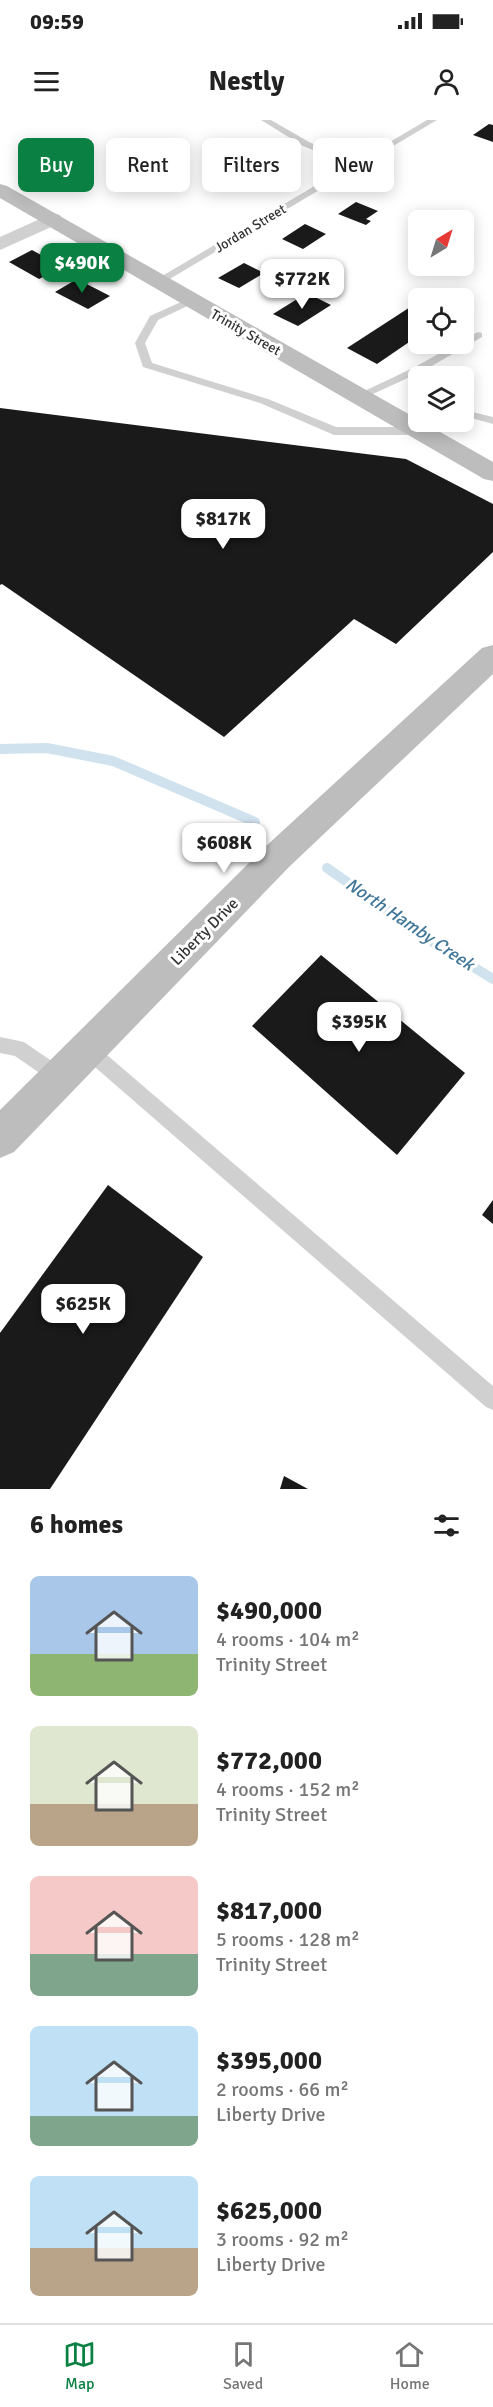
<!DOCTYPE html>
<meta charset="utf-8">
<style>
body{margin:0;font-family:Signika,sans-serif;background:#f6f6f6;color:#222;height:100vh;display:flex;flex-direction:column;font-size:22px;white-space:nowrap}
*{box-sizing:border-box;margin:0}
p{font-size:20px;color:#767676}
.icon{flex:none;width:33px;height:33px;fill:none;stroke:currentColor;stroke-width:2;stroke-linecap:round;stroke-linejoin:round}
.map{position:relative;height:1369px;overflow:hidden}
.side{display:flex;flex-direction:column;background:#fff;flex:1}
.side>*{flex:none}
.banner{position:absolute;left:18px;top:18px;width:458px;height:54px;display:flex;gap:12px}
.needle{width:39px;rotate:38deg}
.fabs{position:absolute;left:408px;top:90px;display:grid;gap:12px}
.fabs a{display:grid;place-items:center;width:66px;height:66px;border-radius:9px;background:#fff;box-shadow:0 3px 15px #0003;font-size:30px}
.price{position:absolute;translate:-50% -51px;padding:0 14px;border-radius:12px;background:#fff;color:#222;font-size:20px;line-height:39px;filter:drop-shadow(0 2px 3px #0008)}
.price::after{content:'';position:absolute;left:50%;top:36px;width:18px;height:14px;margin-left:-9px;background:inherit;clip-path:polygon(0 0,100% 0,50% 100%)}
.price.active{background:#0b8043;color:#fff}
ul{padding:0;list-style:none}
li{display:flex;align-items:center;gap:18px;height:150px;padding:0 30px}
li span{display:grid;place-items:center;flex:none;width:168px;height:120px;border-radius:9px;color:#555}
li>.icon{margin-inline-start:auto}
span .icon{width:72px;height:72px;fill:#fffc;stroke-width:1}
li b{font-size:26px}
h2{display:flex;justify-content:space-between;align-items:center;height:72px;padding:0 30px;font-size:26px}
.tag{padding:0 21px;border-radius:9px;background:#fff;box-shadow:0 3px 15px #0003;font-size:21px;line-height:54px}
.tag.active{background:#0b8043;color:#fff}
.status{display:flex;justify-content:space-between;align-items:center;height:42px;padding:0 30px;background:#fff;direction:ltr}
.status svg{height:16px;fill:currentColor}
header{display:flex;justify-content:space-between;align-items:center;height:78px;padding:0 30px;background:#fff;font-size:27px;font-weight:700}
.dock{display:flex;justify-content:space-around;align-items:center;height:84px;border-top:2px solid #e0e0e0;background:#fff;font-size:16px;color:#767676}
.dock a{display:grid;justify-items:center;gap:3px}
.dock .active{color:#0b8043}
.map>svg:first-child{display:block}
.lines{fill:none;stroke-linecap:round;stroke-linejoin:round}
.stream{stroke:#cfe2ee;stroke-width:10}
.building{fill:#1a1a1a}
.lane{fill:#d0d0d0;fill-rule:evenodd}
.street{fill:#d0d0d0;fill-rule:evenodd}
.secondary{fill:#bdbdbd;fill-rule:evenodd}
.labels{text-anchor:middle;stroke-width:6;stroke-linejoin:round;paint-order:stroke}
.far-street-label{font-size:14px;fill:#333;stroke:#fff}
.street-label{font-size:16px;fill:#333;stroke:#fff}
.water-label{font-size:18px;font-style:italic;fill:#3f7597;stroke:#fff}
</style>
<div class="status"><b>09:59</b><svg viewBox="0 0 49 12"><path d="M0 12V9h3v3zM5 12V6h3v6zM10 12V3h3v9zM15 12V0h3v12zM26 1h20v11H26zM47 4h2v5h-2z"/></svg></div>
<header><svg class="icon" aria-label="menu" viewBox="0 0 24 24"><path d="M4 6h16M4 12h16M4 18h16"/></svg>Nestly<svg class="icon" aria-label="person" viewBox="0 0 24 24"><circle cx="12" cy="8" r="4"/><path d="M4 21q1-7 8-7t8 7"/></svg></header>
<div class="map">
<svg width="493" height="1369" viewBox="0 0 493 1369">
<rect width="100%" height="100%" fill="#fff"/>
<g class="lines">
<g class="stream">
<polyline points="0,629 47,628 113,641 255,702"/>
<polyline points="327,748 433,822 493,859"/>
</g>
</g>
<g class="building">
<polygon points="489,4 493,5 493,22 473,15"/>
<polygon points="356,82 378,91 366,99 371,101 366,105 338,94"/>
<polygon points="305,104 326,114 303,129 282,119"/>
<polygon points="32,130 63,147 39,159 9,142"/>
<polygon points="244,143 264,153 239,168 218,158"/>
<polygon points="77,159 110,176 88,189 55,172"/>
<polygon points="435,171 451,178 424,178"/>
<polygon points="307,173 331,185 298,206 273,194"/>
<polygon points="418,182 418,216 377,244 347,228"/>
<polygon points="0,288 406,339 493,384 493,432 396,524 354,499 224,617 2,464 0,465"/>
<polygon points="321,835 465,953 397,1035 252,906"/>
<polygon points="108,1065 203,1137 50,1369 0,1369 0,1213"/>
<polygon points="493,1080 493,1104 482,1095"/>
<polygon points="284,1356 308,1369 280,1369"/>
</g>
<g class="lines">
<g class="lane">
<polygon points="261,0 271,0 309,22 356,42 427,0 437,0 163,163 157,163 157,159 350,45 303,26"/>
<polygon points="192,177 196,178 196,182 158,200 145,223 152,243 268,279 336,307 418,307 428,302 442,302 420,315 334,315 260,283 143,247 135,223 150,196"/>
<polygon points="478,212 482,213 482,217 423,251 362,279 354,279 352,277 415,247 456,224 464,224 464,219"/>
<polygon points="464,290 493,297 493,304 464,296"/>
<polygon points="0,917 24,922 66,951 69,957 66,963 60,966 54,963 15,936 0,933"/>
<polygon points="87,921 93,923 493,1266 493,1290 486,1287 81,935 78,929 81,923"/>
</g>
<polygon class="street" points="53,93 60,95 62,99 60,103 0,130 0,117"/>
<g class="secondary">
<polygon points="0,64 7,66 493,342 493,361 484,359 0,78"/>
<polygon points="493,525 493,554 289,747 14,1032 0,1038 0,990 265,727 482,528"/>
</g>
</g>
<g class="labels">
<g class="far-street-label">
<text transform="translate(250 108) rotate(-31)" y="5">Jordan Street</text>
<text transform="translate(246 212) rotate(30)" y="5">Trinity Street</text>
</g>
<g class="street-label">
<text transform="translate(204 811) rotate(-45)" y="6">Liberty Drive</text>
</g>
<g class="water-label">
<text transform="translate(410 804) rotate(34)" y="6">North Hamby Creek</text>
</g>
</g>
</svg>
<div class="fabs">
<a><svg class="needle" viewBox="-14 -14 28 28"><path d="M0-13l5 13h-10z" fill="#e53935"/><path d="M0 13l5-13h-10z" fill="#767676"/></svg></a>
<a><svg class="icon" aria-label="locate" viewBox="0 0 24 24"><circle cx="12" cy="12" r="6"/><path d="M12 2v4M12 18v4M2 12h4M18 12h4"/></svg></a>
<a><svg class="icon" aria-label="layers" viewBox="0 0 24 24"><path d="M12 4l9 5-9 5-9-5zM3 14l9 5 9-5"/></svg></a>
</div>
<b class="price active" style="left:82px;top:174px">$490K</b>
<b class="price" style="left:302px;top:190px">$772K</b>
<b class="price" style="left:223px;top:430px">$817K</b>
<b class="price" style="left:224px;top:754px">$608K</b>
<b class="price" style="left:359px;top:933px">$395K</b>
<b class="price" style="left:83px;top:1215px">$625K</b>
<div class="banner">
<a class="tag active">Buy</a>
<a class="tag">Rent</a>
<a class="tag">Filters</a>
<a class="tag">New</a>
</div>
</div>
<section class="side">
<h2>6 homes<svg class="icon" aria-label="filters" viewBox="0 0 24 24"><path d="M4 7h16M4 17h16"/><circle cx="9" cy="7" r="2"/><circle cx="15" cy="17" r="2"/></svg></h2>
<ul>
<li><span style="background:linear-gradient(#a9c7e8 65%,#8fb573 0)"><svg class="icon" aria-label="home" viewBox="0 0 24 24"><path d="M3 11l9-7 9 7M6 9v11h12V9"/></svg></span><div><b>$490,000</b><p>4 rooms · 104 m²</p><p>Trinity Street</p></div></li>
<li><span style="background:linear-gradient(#dfe7d0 65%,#b9a48a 0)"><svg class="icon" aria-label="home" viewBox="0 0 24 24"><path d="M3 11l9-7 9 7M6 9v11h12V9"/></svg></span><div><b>$772,000</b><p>4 rooms · 152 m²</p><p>Trinity Street</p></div></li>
<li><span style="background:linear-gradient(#f6c9c9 65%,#7fa58c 0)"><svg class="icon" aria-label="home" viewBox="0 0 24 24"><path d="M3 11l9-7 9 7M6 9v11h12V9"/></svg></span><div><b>$817,000</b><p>5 rooms · 128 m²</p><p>Trinity Street</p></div></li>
<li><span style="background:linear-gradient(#bfe0f5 75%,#7fa58c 0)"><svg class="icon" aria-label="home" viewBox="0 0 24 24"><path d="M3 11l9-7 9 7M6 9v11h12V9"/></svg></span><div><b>$395,000</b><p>2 rooms · 66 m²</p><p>Liberty Drive</p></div></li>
<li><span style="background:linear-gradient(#bfe0f5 60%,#b9a48a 0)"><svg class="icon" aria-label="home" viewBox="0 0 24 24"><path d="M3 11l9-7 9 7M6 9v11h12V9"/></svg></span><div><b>$625,000</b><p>3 rooms · 92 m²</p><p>Liberty Drive</p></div></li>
</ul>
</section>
<nav class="dock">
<a class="active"><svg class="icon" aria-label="map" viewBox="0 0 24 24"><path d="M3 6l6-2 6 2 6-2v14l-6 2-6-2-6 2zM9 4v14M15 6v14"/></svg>Map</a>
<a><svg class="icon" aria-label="saved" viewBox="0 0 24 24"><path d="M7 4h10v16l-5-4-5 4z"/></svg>Saved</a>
<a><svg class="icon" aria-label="home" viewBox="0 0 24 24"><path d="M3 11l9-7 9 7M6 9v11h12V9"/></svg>Home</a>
</nav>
